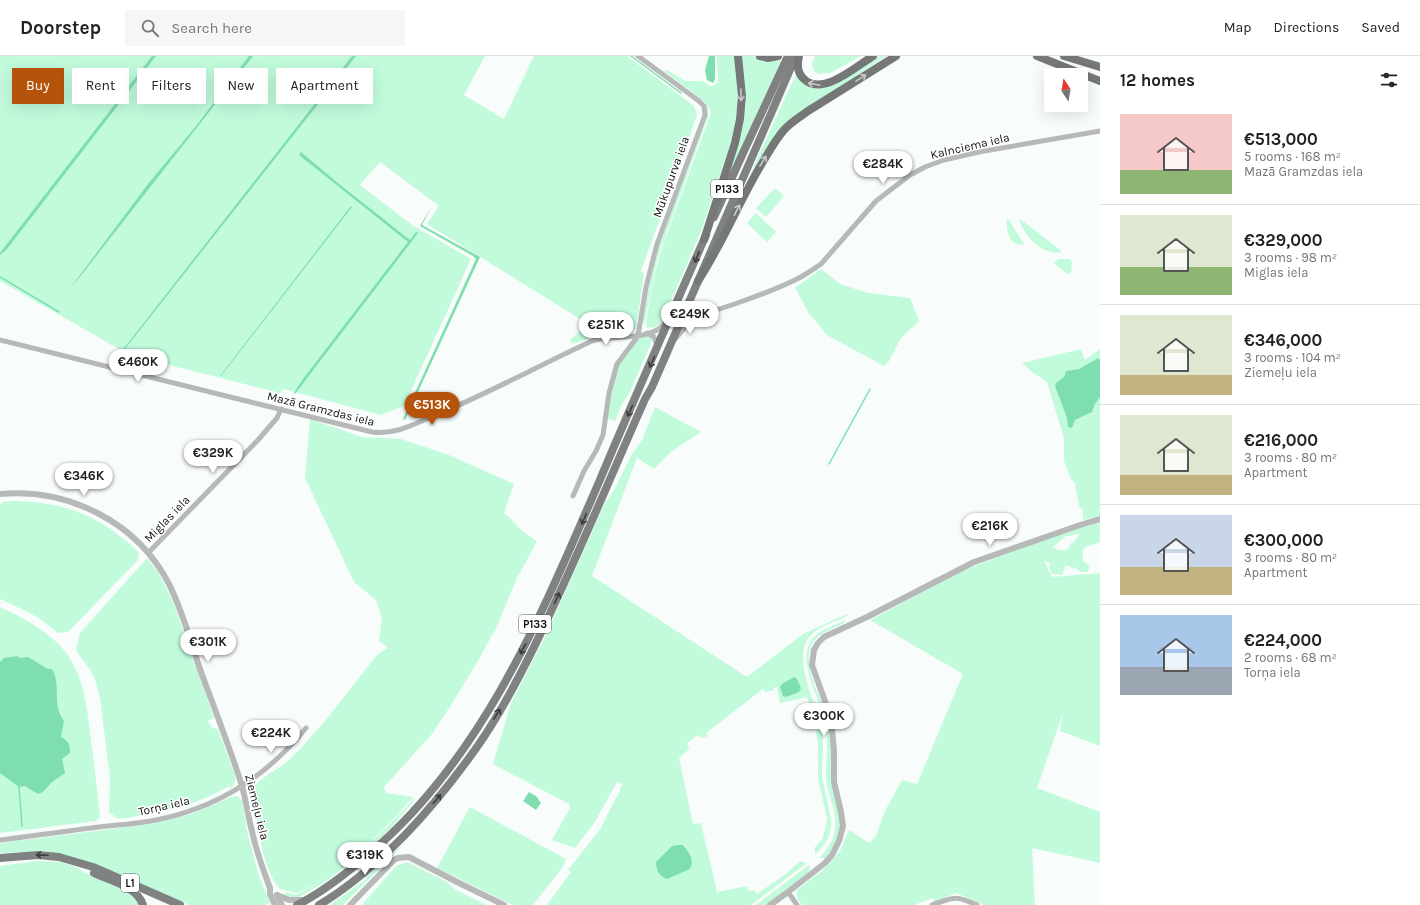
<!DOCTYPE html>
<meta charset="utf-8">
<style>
body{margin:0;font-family:Karla,sans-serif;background:#f6f6f6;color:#222;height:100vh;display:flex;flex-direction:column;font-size:15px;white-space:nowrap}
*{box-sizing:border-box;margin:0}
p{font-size:13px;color:#767676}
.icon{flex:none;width:22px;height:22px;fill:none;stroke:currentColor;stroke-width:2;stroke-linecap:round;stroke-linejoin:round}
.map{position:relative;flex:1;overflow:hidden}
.sheet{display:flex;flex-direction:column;background:#fff;width:320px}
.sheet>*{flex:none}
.top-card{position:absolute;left:12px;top:12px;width:380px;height:36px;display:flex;gap:8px}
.needle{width:26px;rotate:348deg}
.fabs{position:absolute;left:1044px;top:12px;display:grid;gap:8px}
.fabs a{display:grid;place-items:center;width:44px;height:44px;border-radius:0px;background:#fff;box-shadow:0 4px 16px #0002;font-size:20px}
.price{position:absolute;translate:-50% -34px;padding:0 9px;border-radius:14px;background:#fff;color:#222;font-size:13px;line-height:26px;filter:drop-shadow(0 1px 2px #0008)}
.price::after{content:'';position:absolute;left:50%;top:24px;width:12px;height:9px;margin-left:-6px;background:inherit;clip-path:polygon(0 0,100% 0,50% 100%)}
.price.selected{background:#b45309;color:#fff}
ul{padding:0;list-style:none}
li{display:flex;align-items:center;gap:12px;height:100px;padding:0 20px}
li+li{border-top:1px solid #e0e0e0}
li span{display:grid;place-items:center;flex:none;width:112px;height:80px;border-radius:0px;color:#555}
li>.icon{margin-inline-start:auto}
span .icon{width:48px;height:48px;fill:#fffc;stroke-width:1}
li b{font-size:17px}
h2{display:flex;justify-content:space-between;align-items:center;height:48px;padding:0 20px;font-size:17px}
.pill{padding:0 14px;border-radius:0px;background:#fff;box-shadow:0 4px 16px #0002;font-size:14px;line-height:36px}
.pill.selected{background:#b45309;color:#fff}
header{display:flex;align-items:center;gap:24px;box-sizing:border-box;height:56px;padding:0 20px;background:#fff;border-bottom:1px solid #e0e0e0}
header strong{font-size:19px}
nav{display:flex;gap:22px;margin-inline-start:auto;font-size:14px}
.search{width:280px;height:36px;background:#f6f6f6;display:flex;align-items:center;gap:10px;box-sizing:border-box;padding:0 14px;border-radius:0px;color:#767676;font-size:15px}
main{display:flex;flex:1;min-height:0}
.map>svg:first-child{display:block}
.green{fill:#c1fbdc;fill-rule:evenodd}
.water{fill:#7edeb0}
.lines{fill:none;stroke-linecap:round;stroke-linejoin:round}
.stream{stroke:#7edeb0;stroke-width:1.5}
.minor{stroke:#b7b9b8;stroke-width:5}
.tertiary{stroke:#b7b9b8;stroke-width:6}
.primary{stroke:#7f8281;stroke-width:8}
.trunk{stroke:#757877;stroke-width:8}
.oneway{stroke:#c8c9c9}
.oneway2{stroke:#3d3f3e}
.labels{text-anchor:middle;stroke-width:3;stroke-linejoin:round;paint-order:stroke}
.shield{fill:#fff;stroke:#585958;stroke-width:1}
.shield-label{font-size:11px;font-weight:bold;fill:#111211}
.street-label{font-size:12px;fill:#111211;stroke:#fff}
</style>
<header>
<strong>Doorstep</strong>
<div class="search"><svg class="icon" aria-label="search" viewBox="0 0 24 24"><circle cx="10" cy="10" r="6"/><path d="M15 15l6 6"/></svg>Search here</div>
<nav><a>Map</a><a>Directions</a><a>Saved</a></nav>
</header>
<main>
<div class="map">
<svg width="1100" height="849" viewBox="0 0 1100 849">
<rect width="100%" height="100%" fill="#f8fcfa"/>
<g class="green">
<polygon points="0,0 485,0 464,39 504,63 534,0 627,0 694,50 697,59 641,215 644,218 636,273 603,278 572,288 570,284 588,268 427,168 439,150 380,106 360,129 412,169 471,203 404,350 381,359 284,333 280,337 142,302 126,297 0,225"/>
<polygon points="717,0 735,0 737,19 738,47 732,83 702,173 663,264 656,271 647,272 646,266 652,231 660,198 711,57 709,52 705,46 664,15 667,14 685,25 702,25 710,30 715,29 718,26"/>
<polygon points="742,0 754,0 763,5 781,4 726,126 743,70 746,47"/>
<polygon points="815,0 861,0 830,17 818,18 814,15 812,8"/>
<path d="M880,0h6l-88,58 -54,74 52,-114c2,2 4,6 6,8 7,8 19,7 28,4z"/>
<polygon points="704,46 708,52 708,61 657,204 644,269 643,264 650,224 658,192 707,60 707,53"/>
<polygon points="775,132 784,140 766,161 756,152"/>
<polygon points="756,157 776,176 767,186 747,167"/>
<path d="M1007,163l2,1 15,24c-15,4 -18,-14 -17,-25z"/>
<path d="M1020,163l39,30 2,3c-19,4 -36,-16 -42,-32z"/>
<polygon points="1059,203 1069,203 1072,206 1071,217 1068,218 1054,208 1054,206"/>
<polygon points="821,213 840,228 868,237 910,242 919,265 901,282 889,305 884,310 827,279 808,256 795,231 799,229"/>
<path d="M644,280l7,2 1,3 -22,51 -8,12 -7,17 -8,-3c4,-29 8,-67 37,-82z"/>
<polygon points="1081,293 1085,304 1100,293 1100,304 1098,302 1079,313 1066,315 1064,321 1056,327 1055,330 1067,362 1068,371 1075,364 1090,357 1093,354 1095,348 1100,341 1100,460 1083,464 1083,455 1079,450 1075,427 1071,423 1064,405 1064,382 1047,326 1032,316 1022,307"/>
<path d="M655,351l46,25 -29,19 -18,18 -17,-11 -45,118 155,101 56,-43 44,-20v2c-12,6 -27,10 -36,19 -15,15 -5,46 1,63 2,6 6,11 7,17 -9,0 -9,-11 -12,-18l-27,6 -3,-16 -4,1 1,2 -8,2 -3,-3 -57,44 2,3 -6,2 -4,-3 -11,8 2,4 -1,3 -9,8 14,66 8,-1 16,69 30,-6 1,5 6,-1 3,4 29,-20 14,-13 7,2 -56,42h-204l24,-33 -3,-2 33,-42 13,-27 6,-9v-4l3,-4 -6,-2 -23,41 -19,25 -23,-8 18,-32 -1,-4 -76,-40 18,-61 34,-66 60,-134 9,-13 18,-36 10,-14z"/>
<path d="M310,363l52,18 39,2 48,16 65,29 -10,29 6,5 12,13 15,10 -20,37 -20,48 -18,33 -26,43 -21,32 -48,53 2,6 27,4c-30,36 -73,75 -115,96l-18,-4c-16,-18 -20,-51 -24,-74 -2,-8 -5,-17 -5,-25 8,-12 27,-20 38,-30 32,-30 61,-72 89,-106l10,-6 -9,-7 3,-23 -6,-18 -22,-18 -49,-104z"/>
<path d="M9,445c40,0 77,8 109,34 7,5 15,11 21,18l-1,7 -70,72 -10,1 -19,-15 -15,-8 -24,-11v-94l3,-3z"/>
<path d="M1100,467v19l-16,6c-2,4 0,8 -2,12l8,6 -2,6h-7l-4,-3 -1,-2 -2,2 -8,-4 -4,10 -10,-1 -3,-7 1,-4 -6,-2 8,16 48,-4v173l-40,-15 3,-18 -26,75 63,24v51l-68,-15 3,57h-51l-28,-12 -21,9 -2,-4 -19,7h-112l-5,-7v-8l27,-21 16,-18 9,-21 20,13 7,-7 9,-25 17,-31 15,4 46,-110 -93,-54 94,-50 15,-6 100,-37c7,1 14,-3 21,-4zM1077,478l2,1 -5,7 -4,3 -2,4c-5,2 -10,2 -15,-2l13,-11h3z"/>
<path d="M147,502l11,14 14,27 42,119 -6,3 4,7 6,1 17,47v6l-4,7 -2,-3c-28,16 -57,25 -88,29 -8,2 -17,4 -25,3l-4,-4h-2l-1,-2 1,-35 -10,-79 -4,-16 -5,-11 -14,-19 -1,-3 4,-16z"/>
<path d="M0,551c23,10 55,28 69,50 17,26 19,61 23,91 3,22 5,44 8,67v2l-4,4 -96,12z"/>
<path d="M846,564l-3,4c-9,4 -22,8 -29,17 -14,18 4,51 11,70l-2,3c-6,-20 -27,-57 -10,-76 8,-9 22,-13 33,-18z"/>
<path d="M821,669l2,15 -1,36 9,44c1,14 -5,25 -16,34v-7l7,-7 4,-14 1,-8 -9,-39v-36l-2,-11 2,-5z"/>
<path d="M826,670l4,2 10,96 -3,15 -10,19h-8c3,-3 8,-8 11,-14 14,-26 -3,-43 -4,-68 0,-17 3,-33 0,-50z"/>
<polygon points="234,740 238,740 242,745 248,779 259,820 270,847 266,849 190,849 58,798 45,795 0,797 0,787 151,768 191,758"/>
<path d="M414,742l1,1 -23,28 -25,23 -42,32 -26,15 -5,1 -11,-2 3,-4 10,3 6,-3c44,-27 79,-55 112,-94z"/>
<polygon points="470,751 566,803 562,812 533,849 513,849 437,812"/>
<polygon points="406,786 343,849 330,849 365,824 375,812"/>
<polygon points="36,805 61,806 76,811 85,817 127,834 141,849 0,849 0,810"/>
<polygon points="407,806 447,826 456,834 487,849 362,849 396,810"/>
<polygon points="809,809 810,811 808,818 766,849 756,849"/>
</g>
<g class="water">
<polygon points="152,0 156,0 7,193 0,199 0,197"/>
<polygon points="249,0 253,0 79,222 71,231 148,128 196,70"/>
<polygon points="352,0 356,0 121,298 127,301 125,303 118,300"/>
<polygon points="709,0 715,0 715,23 713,27 707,24 705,14"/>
<polygon points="301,96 339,128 410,184 416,176 418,177 295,338 294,337 303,323 408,186 299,99"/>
<polygon points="351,150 352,151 221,320 220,320"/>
<polygon points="431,151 422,169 480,201 405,364 403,363 476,203 473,200 420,170"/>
<polygon points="1098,302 1100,304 1100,341 1095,348 1092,356 1075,364 1072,372 1068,371 1067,362 1055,330 1056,327 1064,321 1066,315 1079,313"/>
<path d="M17,600l3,2 8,-1 20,12h4c10,17 -1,35 12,52l-3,16c8,4 9,8 9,16l-8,6 3,14 -13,9 -9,10 -5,2 -13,-8 -6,1 -19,-14v-111l4,-4z"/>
<polygon points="794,621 797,623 801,632 799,636 786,641 783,640 780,631 782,628"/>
<polygon points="529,736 536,740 541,747 536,754 523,745"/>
<path d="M678,789h5c6,8 12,14 7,24l-23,10c-8,-3 -11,-9 -11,-17l16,-16z"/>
</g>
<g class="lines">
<g class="stream">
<polyline points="631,0 681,37"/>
<polyline points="0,221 59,256"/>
<polyline points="829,408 870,333"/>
<polyline points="19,731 22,770"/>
</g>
<g class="minor">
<path d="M686,254l1,5c14,4 92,-27 108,-35 9,-4 17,-10 26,-16l55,-63 34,-26 15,-8 19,-7 35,-8 121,-21"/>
<polyline points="647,277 654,281 657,289"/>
<polyline points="675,283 689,267 701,259"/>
<path d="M0,284l372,92c24,3 42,-8 64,-17 53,-22 104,-50 156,-74 20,-6 53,-1 68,-13 2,-2 4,-5 6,-7"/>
<polyline points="573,440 584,415 596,395 603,379 609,337 617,308 638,280 646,231 657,188 705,59 704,50 699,45 638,0"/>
<polyline points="148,497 258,384 277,362 281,353"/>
<path d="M0,784c33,-4 66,-9 99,-13 18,-2 35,-3 52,-6 63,-11 115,-44 155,-93"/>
<polyline points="788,836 797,849"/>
<path d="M932,849c22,-8 23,-10 45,0"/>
</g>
<g class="tertiary">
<path d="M0,438c69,-6 137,28 169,90 14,28 22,59 32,88 14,38 29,76 41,114 4,15 6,30 10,45 4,20 11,38 18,57v6l5,11"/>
<polyline points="277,839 289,844 304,844"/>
<polyline points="277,839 282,849"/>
<polyline points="350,849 394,804 398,802 409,801 457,826 504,849"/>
<polyline points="770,849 788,836 825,807 832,799 839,785 843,770 841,756 834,726 834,695 831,662 812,609 814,594 818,587 824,581 867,561 974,506 1080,469 1100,463"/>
</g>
<g class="primary">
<polyline points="714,161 743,97 788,0"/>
<polyline points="0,802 38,799 59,801 93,811 180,849"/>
<path d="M94,817c16,8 43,13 49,32"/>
<path d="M297,849c26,-13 50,-32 72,-51 114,-96 172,-238 230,-372 35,-83 71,-165 107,-247"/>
<path d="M319,849c32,-19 60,-44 86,-70 26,-27 50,-57 72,-88 30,-43 54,-92 76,-140 32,-68 61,-138 92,-208l7,-12 144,-331"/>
</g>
<g class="trunk">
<polyline points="760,0 768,2 778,0"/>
<path d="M799,0c-2,8 -2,17 5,23 18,18 53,-13 69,-23"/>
<polyline points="1037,0 1100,25"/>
<polyline points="1064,0 1100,11"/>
<polyline points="704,184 735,87 740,63 742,40 738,0"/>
<path d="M698,225c25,-38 42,-82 66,-121 6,-10 12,-21 20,-30 7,-8 16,-13 24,-19l88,-55"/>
</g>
</g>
<defs><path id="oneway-shaft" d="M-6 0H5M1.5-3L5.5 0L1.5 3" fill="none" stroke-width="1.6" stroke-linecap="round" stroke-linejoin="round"/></defs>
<g class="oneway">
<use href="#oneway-shaft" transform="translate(861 22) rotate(-32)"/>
<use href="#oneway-shaft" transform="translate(814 28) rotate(-168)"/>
<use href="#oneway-shaft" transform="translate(741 39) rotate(89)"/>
<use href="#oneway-shaft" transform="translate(763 105) rotate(-58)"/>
<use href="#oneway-shaft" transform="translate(737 154) rotate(-63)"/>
</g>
<g class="oneway2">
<use href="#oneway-shaft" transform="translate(697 201) rotate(113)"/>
<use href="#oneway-shaft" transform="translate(652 306) rotate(114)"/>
<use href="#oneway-shaft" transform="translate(630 355) rotate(114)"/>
<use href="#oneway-shaft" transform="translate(584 463) rotate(113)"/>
<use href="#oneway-shaft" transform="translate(557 542) rotate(-65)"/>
<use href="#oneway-shaft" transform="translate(523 593) rotate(117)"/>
<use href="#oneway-shaft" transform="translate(497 658) rotate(-58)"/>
<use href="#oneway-shaft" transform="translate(437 743) rotate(-50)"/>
<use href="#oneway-shaft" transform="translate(42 799) rotate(-178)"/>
</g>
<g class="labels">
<g class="shield">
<rect x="711" y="124" width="32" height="18" rx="3"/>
<rect x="519" y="559" width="32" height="18" rx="3"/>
<rect x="121" y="818" width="18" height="18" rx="3"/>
</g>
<g class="shield-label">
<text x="727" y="137">P133</text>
<text x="535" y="572">P133</text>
<text x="130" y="831">L1</text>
</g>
<g class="street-label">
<text transform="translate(970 90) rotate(-13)" y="4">Kalnciema iela</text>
<text transform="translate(671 121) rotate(-70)" y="4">Mūkupurva iela</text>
<text transform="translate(321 353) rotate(14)" y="4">Mazā Gramzdas iela</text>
<text transform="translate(167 463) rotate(-46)" y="4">Miglas iela</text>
<text transform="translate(164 750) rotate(-13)" y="4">Torņa iela</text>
<text transform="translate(257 751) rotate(76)" y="4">Ziemeļu iela</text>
</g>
</g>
</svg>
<div class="fabs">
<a><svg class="needle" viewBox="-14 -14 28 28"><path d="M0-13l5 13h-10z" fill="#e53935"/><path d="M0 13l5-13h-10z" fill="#767676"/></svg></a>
</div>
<b class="price" style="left:883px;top:129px">€284K</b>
<b class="price" style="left:690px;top:279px">€249K</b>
<b class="price" style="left:606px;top:290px">€251K</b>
<b class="price" style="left:138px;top:327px">€460K</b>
<b class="price selected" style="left:432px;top:370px">€513K</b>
<b class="price" style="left:213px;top:418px">€329K</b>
<b class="price" style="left:84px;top:441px">€346K</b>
<b class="price" style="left:990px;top:491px">€216K</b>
<b class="price" style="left:208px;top:607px">€301K</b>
<b class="price" style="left:824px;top:681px">€300K</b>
<b class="price" style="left:271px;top:698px">€224K</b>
<b class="price" style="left:365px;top:820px">€319K</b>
<div class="top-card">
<a class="pill selected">Buy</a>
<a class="pill">Rent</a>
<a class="pill">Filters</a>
<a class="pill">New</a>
<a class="pill">Apartment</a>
</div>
</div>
<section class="sheet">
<h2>12 homes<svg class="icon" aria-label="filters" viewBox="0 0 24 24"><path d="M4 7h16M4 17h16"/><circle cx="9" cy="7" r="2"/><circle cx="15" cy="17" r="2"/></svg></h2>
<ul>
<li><span style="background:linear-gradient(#f6c9c9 70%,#8fb573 0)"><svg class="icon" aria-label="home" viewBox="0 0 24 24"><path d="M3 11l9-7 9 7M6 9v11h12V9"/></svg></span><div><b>€513,000</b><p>5 rooms · 168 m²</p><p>Mazā Gramzdas iela</p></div></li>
<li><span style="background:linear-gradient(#dfe7d0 65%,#8fb573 0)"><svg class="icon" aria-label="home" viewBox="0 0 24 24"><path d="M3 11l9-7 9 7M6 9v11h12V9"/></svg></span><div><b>€329,000</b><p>3 rooms · 98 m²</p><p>Miglas iela</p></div></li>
<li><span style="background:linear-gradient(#dfe7d0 75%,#c2b280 0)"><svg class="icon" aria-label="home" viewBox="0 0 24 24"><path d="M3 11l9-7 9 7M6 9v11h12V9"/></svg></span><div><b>€346,000</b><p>3 rooms · 104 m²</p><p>Ziemeļu iela</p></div></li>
<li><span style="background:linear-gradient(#dfe7d0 75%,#c2b280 0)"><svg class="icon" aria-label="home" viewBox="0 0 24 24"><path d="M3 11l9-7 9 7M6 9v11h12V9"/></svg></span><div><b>€216,000</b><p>3 rooms · 80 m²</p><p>Apartment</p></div></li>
<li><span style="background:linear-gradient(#c9d6e8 65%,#c2b280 0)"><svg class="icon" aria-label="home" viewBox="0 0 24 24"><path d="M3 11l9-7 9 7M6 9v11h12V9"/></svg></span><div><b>€300,000</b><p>3 rooms · 80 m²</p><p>Apartment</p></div></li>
<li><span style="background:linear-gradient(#a9c7e8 65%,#9aa5b1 0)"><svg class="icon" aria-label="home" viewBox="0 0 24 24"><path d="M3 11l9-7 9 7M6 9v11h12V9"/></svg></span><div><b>€224,000</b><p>2 rooms · 68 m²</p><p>Torņa iela</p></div></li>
</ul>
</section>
</main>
